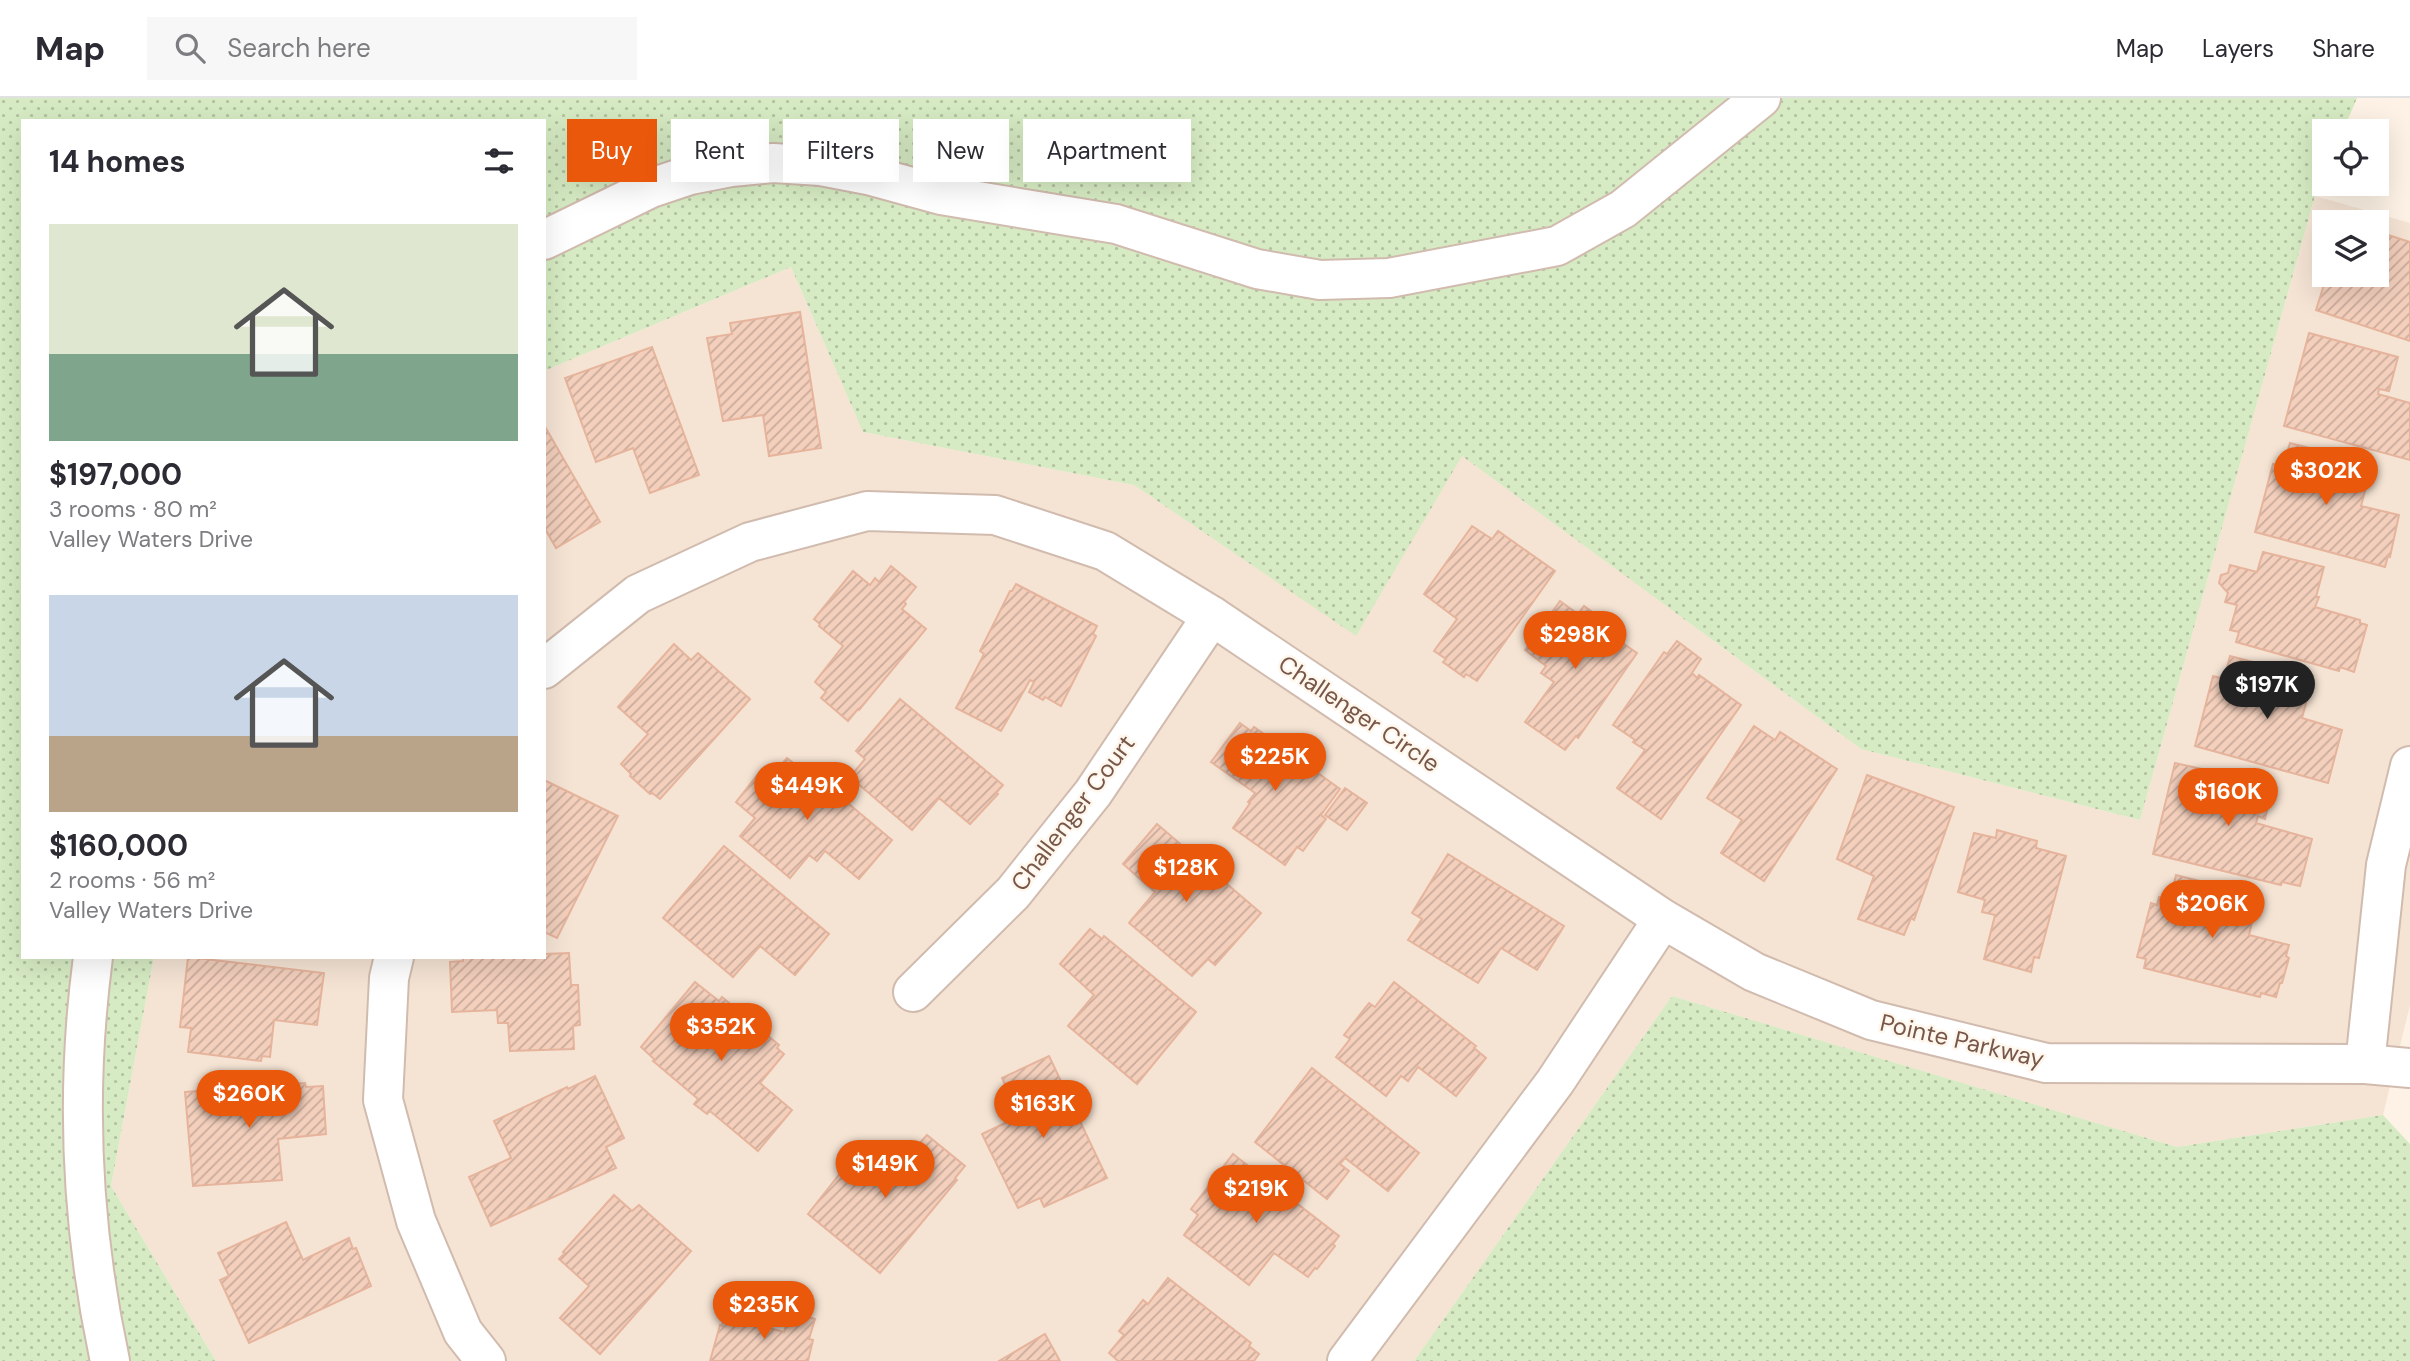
<!DOCTYPE html>
<meta charset="utf-8">
<style>
body{margin:0;font-family:"DM Sans",sans-serif;background:#f7f7f7;color:#2b2b33;height:100vh;display:flex;flex-direction:column;font-size:26px;white-space:nowrap}
*{box-sizing:border-box;margin:0}
p{font-size:23px;color:#7c7c81}
.icon{flex:none;width:38px;height:38px;fill:none;stroke:currentColor;stroke-width:2;stroke-linecap:round;stroke-linejoin:round}
.map{position:relative;flex:1;overflow:hidden}
.side{position:absolute;left:21px;top:21px;width:525px;height:840px;display:flex;flex-direction:column;background:#fff;border-radius:0px;box-shadow:0 7px 28px #0002}
.side>*{flex:none}
.hud{position:absolute;left:567px;top:21px;width:665px;height:63px;display:flex;gap:14px}
.fabs{position:absolute;left:2312px;top:21px;display:grid;gap:14px}
.fabs a{display:grid;place-items:center;width:77px;height:77px;border-radius:0px;background:#fff;box-shadow:0 7px 28px #0002;font-size:35px}
.price{position:absolute;translate:-50% -60px;padding:0 16px;border-radius:24px;background:#ea580c;color:#fff;font-size:23px;line-height:46px;filter:drop-shadow(0 2px 4px #0008)}
.price::after{content:'';position:absolute;left:50%;top:42px;width:21px;height:16px;margin-left:-10px;background:inherit;clip-path:polygon(0 0,100% 0,50% 100%)}
.price.on{background:#222;color:#fff}
ul{padding:0;list-style:none}
li{display:grid;align-content:center;gap:14px;height:371px;padding:0 28px}
li span{display:grid;place-items:center;height:217px;border-radius:0px;color:#555}
li>.icon{margin-inline-start:auto}
span .icon{width:126px;height:126px;fill:#fffc;stroke-width:1}
li b{font-size:30px}
h2{display:flex;justify-content:space-between;align-items:center;height:84px;padding:0 28px;font-size:30px}
.pill{padding:0 24px;border-radius:0px;background:#fff;box-shadow:0 7px 28px #0002;font-size:24px;line-height:63px}
.pill.on{background:#ea580c;color:#fff}
header{display:flex;align-items:center;gap:42px;box-sizing:border-box;height:98px;padding:0 35px;background:#fff;border-bottom:2px solid #e1e1e2}
header strong{font-size:33px}
nav{display:flex;gap:38px;margin-inline-start:auto;font-size:24px}
.search{width:490px;height:63px;background:#f7f7f7;display:flex;align-items:center;gap:18px;box-sizing:border-box;padding:0 24px;border-radius:0px;color:#7c7c81;font-size:26px}
.map>svg:first-child{display:block}
.residential{fill:#f5e4d4;fill-rule:evenodd}
.grass{fill:url(#grass-dots)}
.building{fill:url(#building-hatch);stroke:#e6b49c;stroke-width:2}
.lines{fill:none;stroke-linecap:round;stroke-linejoin:round}
.minor-casing{stroke:#d1bbae;stroke-width:42}
.minor{stroke:#fff;stroke-width:38}
.labels{text-anchor:middle;stroke-width:5;stroke-linejoin:round;paint-order:stroke}
.street-label{font-size:24px;fill:#77574a;stroke:#fff6ec}
</style>
<header>
<strong>Map</strong>
<div class="search"><svg class="icon" aria-label="search" viewBox="0 0 24 24"><circle cx="10" cy="10" r="6"/><path d="M15 15l6 6"/></svg>Search here</div>
<nav><a>Map</a><a>Layers</a><a>Share</a></nav>
</header>
<div class="map">
<svg width="2410" height="1263" viewBox="0 0 2410 1263">
<defs>
<pattern id="grass-dots" width="8" height="8" patternUnits="userSpaceOnUse" patternTransform="scale(1.75)"><rect width="8" height="8" fill="#d6ebc3"/><path d="M2 2h.1M6 6h.1" fill="none" stroke="#b2c1a0" stroke-width="1.8" stroke-linecap="round"/></pattern>
<pattern id="building-hatch" width="6" height="6" patternUnits="userSpaceOnUse" patternTransform="scale(1.75)"><rect width="6" height="6" fill="#f3cfbc"/><path d="M-1 1l2-2M0 6l6-6M5 7l2-2" fill="none" stroke="#caab9b"/></pattern>
</defs>
<rect width="100%" height="100%" fill="#fdf2e5"/>
<path class="residential" d="M2315,98l95,27v782l-27,110 -206,32 -505,-151 -258,365h-1198l-105,-175 43,-229h390v-586l247,-104 72,165 271,53 222,150 105,-180 400,294 279,71zM2324,124h52v53h-52z"/>
<g class="grass">
<polygon points="0,0 2357,0 2343,33 2324,33 2324,78 2315,98 2140,722 1861,651 1462,358 1356,538 1134,387 863,334 791,169 544,273 544,23 23,23 23,859 154,859 111,1088 216,1263 0,1263"/>
<polygon points="1672,898 2177,1049 2383,1017 2410,1046 2410,1263 1414,1263"/>
</g>
<g class="building">
<polygon points="2376,133 2410,144 2410,243 2316,212 2327,177 2376,177"/>
<polygon points="800,214 821,350 769,358 763,317 723,323 707,240 732,236 730,225"/>
<polygon points="2309,235 2398,259 2389,293 2379,291 2378,296 2410,305 2410,362 2284,328"/>
<polygon points="652,249 699,377 650,395 633,350 596,364 565,280"/>
<polygon points="544,327 600,424 556,450 544,429"/>
<polygon points="2290,345 2363,364 2362,367 2371,370 2361,408 2399,417 2390,459 2388,458 2385,469 2255,434 2273,366 2283,368"/>
<polygon points="1472,428 1492,441 1498,433 1555,473 1477,583 1466,576 1464,579 1443,564 1446,561 1434,553 1457,521 1424,496"/>
<polygon points="2263,454 2324,469 2316,499 2319,499 2315,509 2360,522 2360,525 2367,527 2354,574 2340,569 2339,573 2236,544 2239,534 2230,532 2237,507 2225,504 2228,495 2219,485 2221,477 2228,475 2230,467 2257,474"/>
<polygon points="891,468 916,489 904,504 906,506 902,511 926,531 859,612 858,611 848,623 821,600 826,594 815,584 843,548 819,528 820,526 814,521 853,473 870,487 875,480 879,484"/>
<polygon points="1016,486 1097,528 1093,536 1096,538 1061,608 1045,599 1043,602 1029,594 1034,584 1030,582 1001,633 956,610 984,556 980,553 1010,493 1012,493"/>
<polygon points="1560,503 1578,516 1584,508 1615,531 1611,537 1637,555 1578,640 1576,638 1565,652 1525,624 1554,584 1541,575 1546,568 1525,552"/>
<polygon points="1677,543 1701,561 1692,575 1697,580 1699,577 1741,607 1661,721 1617,690 1645,652 1633,644 1635,642 1613,627 1664,554 1667,556"/>
<polygon points="674,546 691,562 698,555 750,601 660,701 652,695 650,696 630,678 631,676 621,666 648,636 618,609"/>
<polygon points="2230,558 2303,577 2302,580 2312,583 2302,620 2342,632 2328,685 2195,648 2213,578 2224,581"/>
<polygon points="900,601 1003,687 996,695 998,696 970,726 939,700 912,732 850,679 865,661 856,653"/>
<polygon points="1240,625 1251,633 1254,629 1340,691 1321,717 1326,721 1303,753 1297,749 1285,767 1233,730 1250,705 1248,704 1255,695 1211,664"/>
<polygon points="1754,628 1775,642 1780,634 1837,671 1764,783 1721,755 1742,722 1707,700"/>
<polygon points="787,660 797,668 800,665 892,742 859,781 825,753 817,763 809,757 790,780 740,738 755,720 736,704 762,671 771,679"/>
<polygon points="2175,665 2273,687 2265,721 2258,718 2256,725 2312,741 2300,788 2282,784 2281,787 2153,756"/>
<polygon points="1867,677 1954,709 1914,822 1911,820 1904,837 1858,821 1874,778 1837,761"/>
<polygon points="544,682 618,718 557,840 544,834"/>
<polygon points="1345,690 1367,705 1347,732 1325,717"/>
<polygon points="1157,726 1261,815 1215,867 1208,861 1192,878 1129,825 1155,794 1123,766"/>
<polygon points="1997,732 2037,743 2036,750 2066,758 2039,860 2034,859 2031,874 1984,861 1995,817 1982,814 1985,802 1958,794 1974,735 1996,740"/>
<polygon points="724,748 829,836 795,877 760,848 733,879 663,820"/>
<polygon points="1448,756 1564,828 1537,872 1501,850 1478,885 1408,842 1422,821 1412,815"/>
<polygon points="2176,777 2258,798 2249,837 2289,847 2286,858 2289,860 2282,885 2280,885 2276,899 2261,895 2260,899 2144,870 2146,861 2137,859 2151,805 2157,807 2159,799 2170,802"/>
<polygon points="1090,831 1102,841 1104,838 1196,914 1137,986 1068,928 1094,897 1060,866"/>
<polygon points="569,855 571,887 578,887 580,927 573,928 574,951 510,953 508,925 498,925 497,912 452,914 450,864 463,863 463,860 544,859 544,856"/>
<polygon points="188,859 324,875 317,927 274,922 270,959 262,958 261,963 188,954 191,930 180,929"/>
<polygon points="695,884 719,903 722,899 779,947 777,950 784,956 760,985 792,1012 758,1053 710,1013 707,1016 694,1006 698,1001 653,963 655,962 641,949"/>
<polygon points="1394,884 1476,948 1474,950 1486,960 1456,998 1418,969 1408,983 1401,978 1386,998 1336,959 1350,941 1344,937 1369,905 1375,909"/>
<polygon points="1049,958 1107,1080 1044,1109 1040,1100 1018,1110 982,1036 1020,1018 1002,980"/>
<polygon points="1312,970 1419,1055 1388,1093 1345,1060 1340,1066 1349,1073 1327,1101 1255,1044"/>
<polygon points="595,978 624,1040 606,1049 616,1070 491,1128 469,1079 511,1060 494,1023 567,989 568,991"/>
<polygon points="305,985 306,989 323,988 326,1036 278,1041 282,1082 193,1088 185,994"/>
<polygon points="927,1037 965,1068 955,1080 957,1082 880,1175 808,1116 864,1045 891,1066 885,1072 891,1077"/>
<polygon points="1233,1056 1339,1138 1333,1146 1335,1148 1317,1171 1315,1170 1308,1179 1274,1155 1249,1187 1184,1137 1198,1117 1191,1111"/>
<polygon points="614,1097 632,1113 639,1107 691,1153 600,1256 560,1220 589,1188 559,1161 565,1155 563,1154"/>
<polygon points="286,1124 303,1162 349,1140 353,1151 356,1150 371,1188 249,1245 220,1182 229,1178 218,1155"/>
<polygon points="1168,1180 1251,1245 1249,1248 1259,1256 1254,1263 1118,1263 1109,1255 1124,1237 1119,1233 1143,1202 1148,1206"/>
<polygon points="790,1214 815,1221 809,1241 813,1242 808,1263 710,1263 720,1227 722,1228 724,1218 784,1234"/>
<polygon points="1045,1236 1060,1263 999,1263"/>
</g>
<g class="lines">
<g class="minor-casing">
<g id="minor">
<polyline points="544,142 651,90 690,77 731,69 773,65 821,68 868,77 941,97 1116,126 1257,171 1320,182 1389,180 1557,148 1623,111 1761,0"/>
<polyline points="544,571 638,496 750,444 867,413 995,417 1105,453 1212,518 1663,821 1754,874 1871,922 2046,965 2365,966 2410,970"/>
<path d="M93,859c-18,136 -12,270 17,404"/>
<polyline points="394,859 389,880 383,1002 416,1123 463,1234 486,1263"/>
<polyline points="913,894 1013,795 1093,695 1212,518"/>
<polyline points="2365,966 2386,767 2410,668"/>
<polyline points="1347,1263 1555,984 1663,821"/>
</g>
</g>
<use href="#minor" class="minor"/>
</g>
<g class="labels">
<g class="street-label">
<text transform="translate(1359 616) rotate(34)" y="8">Challenger Circle</text>
<text transform="translate(1073 715) rotate(-53)" y="8">Challenger Court</text>
<text transform="translate(1962 943) rotate(13)" y="8">Pointe Parkway</text>
</g>
</g>
</svg>
<div class="fabs">
<a><svg class="icon" aria-label="locate" viewBox="0 0 24 24"><circle cx="12" cy="12" r="6"/><path d="M12 2v4M12 18v4M2 12h4M18 12h4"/></svg></a>
<a><svg class="icon" aria-label="layers" viewBox="0 0 24 24"><path d="M12 4l9 5-9 5-9-5zM3 14l9 5 9-5"/></svg></a>
</div>
<b class="price" style="left:2326px;top:409px">$302K</b>
<b class="price" style="left:1575px;top:573px">$298K</b>
<b class="price on" style="left:2267px;top:623px">$197K</b>
<b class="price" style="left:1275px;top:695px">$225K</b>
<b class="price" style="left:807px;top:724px">$449K</b>
<b class="price" style="left:2228px;top:730px">$160K</b>
<b class="price" style="left:1186px;top:806px">$128K</b>
<b class="price" style="left:2212px;top:842px">$206K</b>
<b class="price" style="left:721px;top:965px">$352K</b>
<b class="price" style="left:249px;top:1032px">$260K</b>
<b class="price" style="left:1043px;top:1042px">$163K</b>
<b class="price" style="left:885px;top:1102px">$149K</b>
<b class="price" style="left:1256px;top:1127px">$219K</b>
<b class="price" style="left:764px;top:1243px">$235K</b>
<div class="hud">
<a class="pill on">Buy</a>
<a class="pill">Rent</a>
<a class="pill">Filters</a>
<a class="pill">New</a>
<a class="pill">Apartment</a>
</div>
<section class="side">
<h2>14 homes<svg class="icon" aria-label="filters" viewBox="0 0 24 24"><path d="M4 7h16M4 17h16"/><circle cx="9" cy="7" r="2"/><circle cx="15" cy="17" r="2"/></svg></h2>
<ul>
<li><span style="background:linear-gradient(#dfe7d0 60%,#7fa58c 0)"><svg class="icon" aria-label="home" viewBox="0 0 24 24"><path d="M3 11l9-7 9 7M6 9v11h12V9"/></svg></span><div><b>$197,000</b><p>3 rooms · 80 m²</p><p>Valley Waters Drive</p></div></li>
<li><span style="background:linear-gradient(#c9d6e8 65%,#b9a48a 0)"><svg class="icon" aria-label="home" viewBox="0 0 24 24"><path d="M3 11l9-7 9 7M6 9v11h12V9"/></svg></span><div><b>$160,000</b><p>2 rooms · 56 m²</p><p>Valley Waters Drive</p></div></li>
</ul>
</section>
</div>
